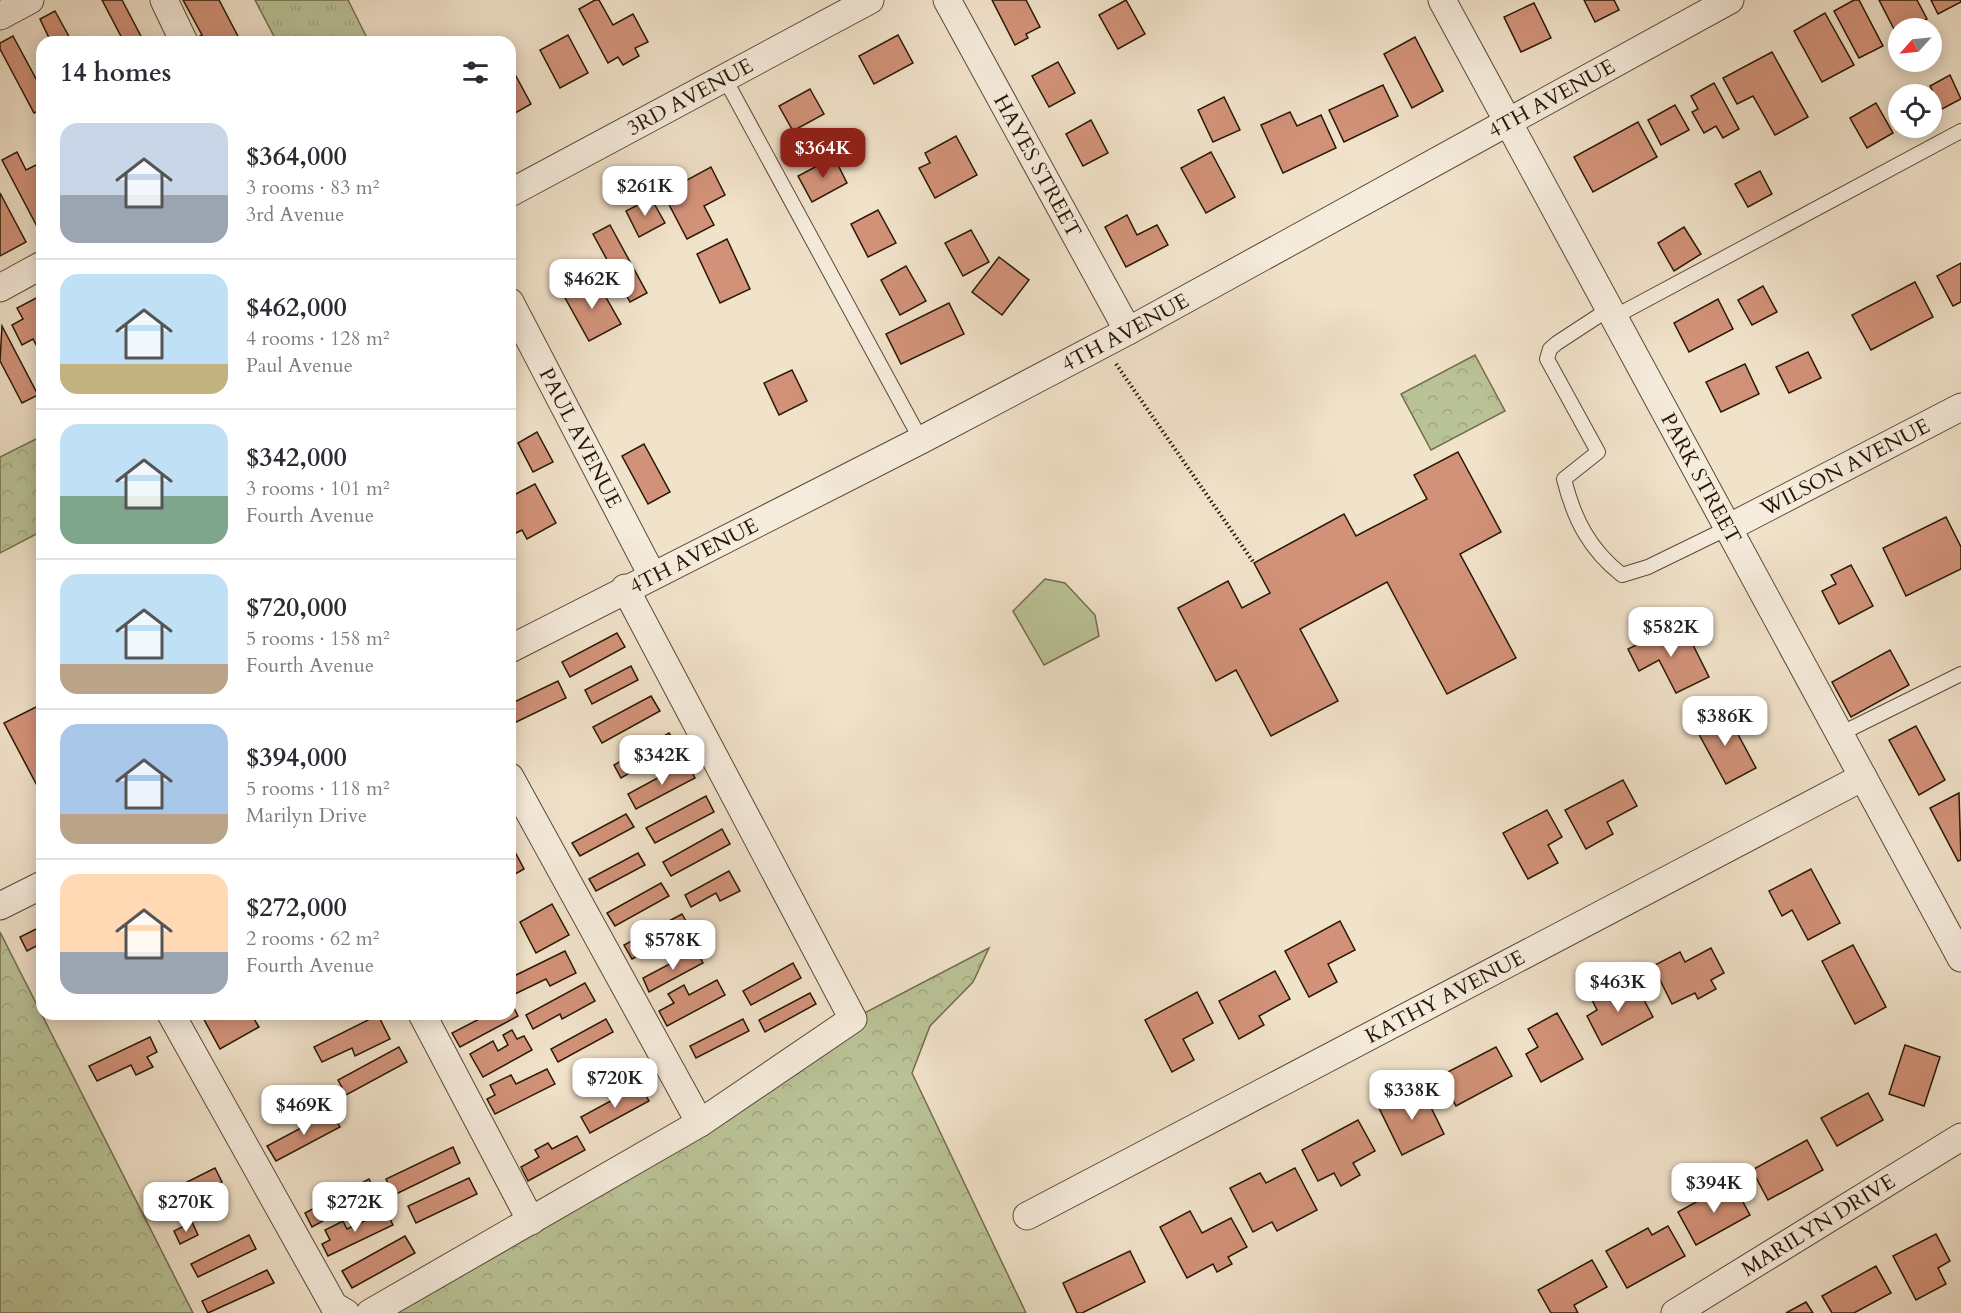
<!DOCTYPE html>
<meta charset="utf-8">
<style>
body{margin:0;font-family:Cardo,serif;background:#f7f7f7;color:#2b2b33;height:100vh;display:flex;flex-direction:column;font-size:22px;white-space:nowrap}
*{box-sizing:border-box;margin:0}
p{font-size:20px;color:#7c7c81}
.icon{flex:none;width:33px;height:33px;fill:none;stroke:currentColor;stroke-width:2;stroke-linecap:round;stroke-linejoin:round}
.map{position:relative;flex:1;overflow:hidden}
.drawer{position:absolute;left:36px;top:36px;width:480px;height:984px;display:flex;flex-direction:column;background:#fff;border-radius:18px;box-shadow:0 3px 15px #0003}
.drawer>*{flex:none}
.needle{width:39px;rotate:243deg}
.fabs{position:absolute;left:1888px;top:18px;display:grid;gap:12px}
.fabs a{display:grid;place-items:center;width:54px;height:54px;border-radius:50%;background:#fff;box-shadow:0 3px 15px #0003;font-size:30px}
.price{position:absolute;translate:-50% -51px;padding:0 14px;border-radius:12px;background:#fff;color:#222;font-size:20px;line-height:39px;filter:drop-shadow(0 2px 3px #0008)}
.price::after{content:'';position:absolute;left:50%;top:36px;width:18px;height:14px;margin-left:-9px;background:inherit;clip-path:polygon(0 0,100% 0,50% 100%)}
.price.selected{background:#8f2418;color:#fff}
ul{padding:0;list-style:none}
li{display:flex;align-items:center;gap:18px;height:150px;padding:0 24px}
li+li{border-top:2px solid #e1e1e2}
li span{display:grid;place-items:center;flex:none;width:168px;height:120px;border-radius:18px;color:#555}
li>.icon{margin-inline-start:auto}
span .icon{width:72px;height:72px;fill:#fffc;stroke-width:1}
li b{font-size:26px}
h2{display:flex;justify-content:space-between;align-items:center;height:72px;padding:0 24px;font-size:26px}
.map>svg:first-child{display:block}
.grass{fill:url(#grass-tufts);stroke:#716e4d;stroke-width:1.5}
.forest{fill:url(#forest-crowns);stroke:#716e4d;stroke-width:1.5}
.pitch{fill:#bac397;stroke:#716e4d;stroke-width:1.5}
.building{fill:#d29279;stroke:#281803;stroke-width:1.5}
.lines{fill:none;stroke-linecap:round;stroke-linejoin:round}
.lane-casing{stroke:#5a4a35;stroke-width:16}
.street-casing{stroke:#5a4a35;stroke-width:29}
.path{stroke:#281803;stroke-width:4;stroke-dasharray:1.5 3;stroke-linecap:butt}
.lane{stroke:#f6ecdd;stroke-width:14}
.street{stroke:#f6ecdd;stroke-width:27}
.labels{text-anchor:middle;stroke-width:6;stroke-linejoin:round;paint-order:stroke}
.street-label{font-size:21px;fill:#281803;stroke:#f6ecdd}
</style>
<div class="map">
<svg width="1961" height="1313" viewBox="0 0 1961 1313">
<defs>
<pattern id="grass-tufts" width="24" height="20" patternUnits="userSpaceOnUse" patternTransform="scale(1.5)"><rect width="24" height="20" fill="#bac397"/><path d="M3 7l-1-3M5 7V3M7 7l1-3M15 17l-1-3M17 17v-4M19 17l1-3" fill="none" stroke="#a0a780"/></pattern>
<pattern id="forest-crowns" width="20" height="18" patternUnits="userSpaceOnUse" patternTransform="scale(1.5)"><rect width="20" height="18" fill="#bac397"/><path d="M2 6a3 3 0 1 1 6 0M12 15a3 3 0 1 1 6 0" fill="none" stroke="#a0a780"/></pattern>
</defs>
<rect width="100%" height="100%" fill="#f1e2ca"/>
<filter id="stains"><feTurbulence type="fractalNoise" baseFrequency=".00333" numOctaves="4"/><feColorMatrix values="0 0 0 0 .2 0 0 0 0 .09 0 0 0 0 .02 0 0 0 .5 -.17"/></filter>
<radialGradient id="worn" r=".72"><stop offset=".6" stop-color="#630" stop-opacity="0"/><stop offset="1" stop-color="#630" stop-opacity=".3"/></radialGradient>
<polygon class="grass" points="255,0 348,0 369,42 277,42"/>
<g class="forest">
<polygon points="1475,355 1505,411 1431,450 1401,394"/>
<polygon points="42,436 42,531 0,553 0,457"/>
<polygon points="0,932 193,1313 0,1313"/>
<polygon points="989,948 973,982 930,1026 912,1073 1026,1313 372,1313 853,1019"/>
</g>
<polygon class="pitch" points="1045,579 1065,583 1095,615 1099,636 1044,665 1013,611"/>
<g class="building">
<polygon points="102,0 122,0 144,42 124,42"/>
<polygon points="183,0 219,0 241,42 197,42 195,39 202,35"/>
<polygon points="595,0 599,0 613,25 633,14 648,42 635,48 639,56 623,65 618,57 608,63 579,9"/>
<polygon points="992,0 1026,0 1040,27 1026,34 1028,38 1015,45"/>
<polygon points="1126,0 1145,34 1118,49 1099,15"/>
<polygon points="1584,0 1614,0 1619,10 1595,22"/>
<polygon points="1854,0 1859,0 1883,46 1859,58 1834,11"/>
<polygon points="1879,0 1917,0 1927,19 1909,28 1899,28 1897,35"/>
<polygon points="1931,0 1961,0 1961,2 1938,14"/>
<polygon points="1534,3 1551,38 1521,52 1504,17"/>
<polygon points="55,11 72,42 51,42 40,19"/>
<polygon points="1825,13 1854,65 1822,82 1794,31"/>
<polygon points="568,35 588,73 560,88 540,50"/>
<polygon points="898,35 913,63 874,84 859,56"/>
<polygon points="13,36 42,90 42,109 34,113 0,49 0,43"/>
<polygon points="1415,37 1443,91 1412,108 1384,54"/>
<polygon points="1772,52 1808,117 1775,135 1753,96 1737,104 1723,78"/>
<polygon points="1058,62 1075,93 1049,107 1032,76"/>
<polygon points="510,65 531,104 510,116"/>
<polygon points="1950,75 1961,99 1942,109 1930,86"/>
<polygon points="1714,83 1739,129 1723,138 1716,126 1704,133 1692,112 1698,109 1691,96"/>
<polygon points="1383,85 1398,116 1344,142 1329,110"/>
<polygon points="810,89 824,114 793,131 779,106"/>
<polygon points="1224,97 1240,130 1213,142 1198,110"/>
<polygon points="1876,103 1893,133 1867,148 1850,118"/>
<polygon points="1675,105 1689,130 1661,145 1648,120"/>
<polygon points="1290,112 1297,126 1321,115 1336,148 1283,173 1261,125"/>
<polygon points="1091,120 1108,153 1083,166 1066,134"/>
<polygon points="1638,122 1657,157 1593,192 1574,157"/>
<polygon points="956,136 977,175 935,198 919,168 930,163 925,153"/>
<polygon points="17,152 26,170 38,164 42,172 41,234 2,160"/>
<polygon points="1211,152 1235,197 1206,213 1181,168"/>
<polygon points="834,157 847,183 812,202 798,176"/>
<polygon points="711,167 725,195 704,206 714,225 687,239 663,193"/>
<polygon points="1760,171 1772,194 1748,207 1735,184"/>
<polygon points="0,193 26,242 0,256"/>
<polygon points="651,198 665,223 639,237 626,211"/>
<polygon points="878,210 896,243 868,257 851,224"/>
<polygon points="1127,215 1137,235 1157,225 1168,245 1126,267 1105,227"/>
<polygon points="610,225 647,293 630,302 593,234"/>
<polygon points="1684,227 1701,254 1674,271 1658,243"/>
<polygon points="971,230 989,262 963,276 945,243"/>
<polygon points="727,239 750,289 720,303 697,254"/>
<polygon points="999,257 1029,280 1002,315 972,292"/>
<polygon points="1961,263 1961,302 1953,306 1937,276"/>
<polygon points="906,266 926,301 900,315 881,280"/>
<polygon points="595,278 621,324 589,341 564,296"/>
<polygon points="1915,282 1933,317 1871,350 1852,315"/>
<polygon points="1763,286 1777,312 1752,325 1738,300"/>
<polygon points="42,295 42,356 33,339 22,345 12,325 23,319 17,308"/>
<polygon points="1718,299 1733,329 1689,352 1674,323"/>
<polygon points="949,303 964,334 901,364 886,334"/>
<polygon points="2,326 38,395 22,403 0,361"/>
<polygon points="1808,352 1821,378 1789,393 1776,367"/>
<polygon points="1745,364 1759,394 1721,412 1706,382"/>
<polygon points="792,370 807,401 779,415 764,383"/>
<polygon points="537,432 553,462 533,472 518,443"/>
<polygon points="644,444 670,492 648,504 622,456"/>
<polygon points="1458,452 1501,532 1460,554 1516,658 1447,694 1387,582 1300,629 1338,701 1271,736 1236,670 1216,681 1178,608 1228,581 1242,608 1270,593 1254,563 1344,514 1356,536 1427,499 1414,475"/>
<polygon points="535,484 556,523 527,539 522,530 516,533 510,522 510,497"/>
<polygon points="1946,517 1961,547 1961,569 1906,596 1883,548"/>
<polygon points="1851,565 1873,606 1839,624 1822,591 1836,584 1831,575"/>
<polygon points="1678,624 1688,643 1691,641 1709,677 1676,693 1659,660 1639,671 1628,649"/>
<polygon points="617,633 625,647 570,677 562,662"/>
<polygon points="1890,650 1909,685 1851,717 1832,682"/>
<polygon points="631,666 638,680 592,704 585,690"/>
<polygon points="558,681 566,698 510,725 510,704"/>
<polygon points="651,696 660,711 602,743 593,727"/>
<polygon points="42,704 42,795 4,723"/>
<polygon points="1725,710 1756,768 1726,784 1695,727"/>
<polygon points="1916,726 1945,780 1919,795 1889,740"/>
<polygon points="669,733 677,746 664,753 670,765 659,771 652,760 621,778 614,765"/>
<polygon points="687,762 695,778 636,809 628,794"/>
<polygon points="1623,780 1637,806 1607,822 1613,834 1586,849 1565,810"/>
<polygon points="1959,793 1961,860 1958,861 1930,808"/>
<polygon points="706,796 714,812 655,843 646,828"/>
<polygon points="1547,810 1562,837 1548,845 1558,863 1528,879 1503,833"/>
<polygon points="626,814 634,827 580,856 572,843"/>
<polygon points="722,829 730,844 671,876 663,862"/>
<polygon points="514,850 524,869 510,877 510,852"/>
<polygon points="638,853 645,865 596,891 589,879"/>
<polygon points="1811,869 1840,923 1808,940 1792,910 1782,916 1769,891"/>
<polygon points="729,871 740,891 720,901 716,893 691,907 685,895"/>
<polygon points="661,883 669,896 615,926 607,913"/>
<polygon points="552,904 569,935 536,953 520,922"/>
<polygon points="682,914 690,928 632,959 624,945"/>
<polygon points="1340,921 1355,950 1328,964 1337,982 1309,997 1285,951"/>
<polygon points="42,926 42,943 27,951 20,937"/>
<polygon points="1853,945 1886,1007 1855,1024 1822,961"/>
<polygon points="1711,948 1724,973 1711,980 1716,989 1698,999 1695,993 1672,1004 1653,966 1680,952 1685,962"/>
<polygon points="696,950 703,963 649,992 643,978"/>
<polygon points="565,951 576,973 550,986 546,979 515,994 510,978"/>
<polygon points="793,963 801,978 751,1005 743,991"/>
<polygon points="1275,971 1290,999 1259,1016 1264,1025 1239,1039 1219,1001"/>
<polygon points="717,980 725,995 667,1026 659,1011 674,1003 668,994 684,985 689,995"/>
<polygon points="585,983 595,1001 562,1019 560,1014 533,1029 526,1015"/>
<polygon points="1618,983 1624,994 1637,987 1653,1017 1602,1045 1587,1016 1597,1010 1591,998"/>
<polygon points="1197,992 1213,1023 1183,1039 1194,1060 1172,1072 1145,1020"/>
<polygon points="810,993 816,1004 765,1032 759,1020"/>
<polygon points="511,1002 518,1016 460,1047 452,1033 489,1014 510,1014"/>
<polygon points="1557,1013 1583,1059 1541,1082 1526,1054 1538,1047 1528,1029"/>
<polygon points="201,1014 251,1014 259,1027 220,1049"/>
<polygon points="378,1015 390,1039 355,1056 352,1048 322,1062 314,1047"/>
<polygon points="606,1019 613,1032 558,1062 551,1049"/>
<polygon points="743,1019 749,1031 696,1058 690,1046"/>
<polygon points="512,1030 517,1039 524,1036 532,1050 483,1077 470,1054 493,1041 498,1051 508,1045 503,1035"/>
<polygon points="150,1037 157,1052 147,1057 153,1067 136,1075 131,1065 97,1081 89,1066"/>
<polygon points="1905,1045 1940,1057 1924,1106 1889,1094"/>
<polygon points="399,1047 407,1062 346,1095 338,1080"/>
<polygon points="1496,1047 1512,1076 1456,1106 1440,1076"/>
<polygon points="547,1069 555,1084 495,1114 487,1099 495,1095 490,1085 511,1075 516,1084"/>
<polygon points="640,1085 649,1101 590,1133 581,1117"/>
<polygon points="1421,1087 1444,1134 1402,1155 1379,1108"/>
<polygon points="1868,1093 1883,1120 1837,1146 1821,1118"/>
<polygon points="331,1112 340,1127 276,1161 267,1146"/>
<polygon points="1358,1120 1375,1151 1353,1163 1360,1175 1341,1186 1334,1173 1318,1181 1302,1150"/>
<polygon points="577,1136 585,1150 528,1181 521,1167 539,1157 535,1150 548,1143 552,1149"/>
<polygon points="1807,1140 1823,1170 1768,1200 1752,1170"/>
<polygon points="453,1147 460,1163 394,1195 386,1179"/>
<polygon points="215,1168 222,1182 162,1211 155,1198"/>
<polygon points="1295,1168 1317,1210 1277,1231 1272,1222 1253,1232 1230,1188 1260,1173 1266,1183"/>
<polygon points="469,1178 477,1194 416,1223 408,1206"/>
<polygon points="369,1179 376,1192 312,1227 305,1213"/>
<polygon points="1732,1182 1750,1215 1696,1245 1678,1212"/>
<polygon points="386,1211 393,1225 328,1256 322,1244 330,1240 325,1230 343,1221 347,1229"/>
<polygon points="1190,1211 1202,1233 1231,1218 1247,1247 1228,1257 1232,1264 1217,1272 1213,1264 1187,1278 1160,1227"/>
<polygon points="192,1222 198,1235 180,1244 174,1231"/>
<polygon points="1668,1226 1685,1256 1627,1288 1606,1251 1648,1228 1652,1235"/>
<polygon points="1936,1234 1950,1261 1938,1268 1946,1284 1916,1300 1893,1256"/>
<polygon points="249,1235 256,1249 198,1277 191,1264"/>
<polygon points="405,1236 415,1253 352,1288 342,1271"/>
<polygon points="1130,1251 1145,1282 1082,1313 1077,1313 1063,1283"/>
<polygon points="1592,1260 1607,1287 1574,1305 1578,1313 1551,1313 1538,1290"/>
<polygon points="1876,1266 1891,1293 1854,1313 1832,1313 1822,1296"/>
<polygon points="267,1270 274,1283 208,1313 202,1301"/>
<polygon points="1806,1302 1813,1313 1786,1313"/>
</g>
<g class="lines">
<g class="lane-casing">
<g id="lane">
<polyline points="725,79 921,440"/>
<path d="M1609,309l-52,34 -7,6 -3,10 51,93 -34,27c10,40 25,70 58,96l26,-8 80,-39"/>
<polyline points="1614,317 1961,131"/>
<polyline points="1840,734 1961,674"/>
</g>
</g>
<g class="street-casing">
<g id="street">
<polyline points="164,0 184,42"/>
<path id="s1" d="M947,0l181,331"/>
<path id="s2" d="M1442,0l519,958"/>
<polyline points="0,16 30,0"/>
<path id="s3" d="M510,193l360,-193"/>
<polyline points="0,288 42,265"/>
<path id="s4" d="M510,302l142,273"/>
<path id="s5" d="M1728,528l233,-121"/>
<path id="s6" d="M510,649l411,-209 207,-109 602,-331"/>
<polyline points="510,777 700,1123"/>
<polyline points="0,906 42,885"/>
<polyline points="171,1014 334,1306 346,1313"/>
<polyline points="422,1014 531,1221"/>
<path id="s7" d="M1027,1216l836,-439"/>
<polyline points="370,1313 700,1123 853,1019 625,588"/>
<path id="s8" d="M1675,1313l286,-176"/>
</g>
</g>
<polyline class="path" points="1116,364 1254,563"/>
<use href="#lane" class="lane"/>
<use href="#street" class="street"/>
</g>
<g class="labels">
<g class="street-label">
<text dy="7" stroke="none"><textPath href="#s3" startOffset="204">3RD AVENUE</textPath></text>
<text dy="7" stroke="none"><textPath href="#s6" startOffset="1178">4TH AVENUE</textPath></text>
<text dy="7" stroke="none"><textPath href="#s1" startOffset="189">HAYES STREET</textPath></text>
<text dy="7" stroke="none"><textPath href="#s6" startOffset="692">4TH AVENUE</textPath></text>
<text dy="7" stroke="none"><textPath href="#s4" startOffset="153">PAUL AVENUE</textPath></text>
<text dy="7" stroke="none"><textPath href="#s5" startOffset="132">WILSON AVENUE</textPath></text>
<text dy="7" stroke="none"><textPath href="#s2" startOffset="544">PARK STREET</textPath></text>
<text dy="7" stroke="none"><textPath href="#s6" startOffset="206">4TH AVENUE</textPath></text>
<text dy="7" stroke="none"><textPath href="#s7" startOffset="472">KATHY AVENUE</textPath></text>
<text dy="7" stroke="none"><textPath href="#s8" startOffset="168">MARILYN DRIVE</textPath></text>
</g>
</g>
<rect width="100%" height="100%" filter="url(#stains)"/>
<rect width="100%" height="100%" fill="url(#worn)"/>
</svg>
<div class="fabs">
<a><svg class="needle" viewBox="-14 -14 28 28"><path d="M0-13l5 13h-10z" fill="#e53935"/><path d="M0 13l5-13h-10z" fill="#7c7c81"/></svg></a>
<a><svg class="icon" aria-label="locate" viewBox="0 0 24 24"><circle cx="12" cy="12" r="6"/><path d="M12 2v4M12 18v4M2 12h4M18 12h4"/></svg></a>
</div>
<b class="price selected" style="left:823px;top:179px">$364K</b>
<b class="price" style="left:645px;top:217px">$261K</b>
<b class="price" style="left:592px;top:310px">$462K</b>
<b class="price" style="left:1671px;top:658px">$582K</b>
<b class="price" style="left:1725px;top:747px">$386K</b>
<b class="price" style="left:662px;top:786px">$342K</b>
<b class="price" style="left:673px;top:971px">$578K</b>
<b class="price" style="left:1618px;top:1013px">$463K</b>
<b class="price" style="left:615px;top:1109px">$720K</b>
<b class="price" style="left:1412px;top:1121px">$338K</b>
<b class="price" style="left:304px;top:1136px">$469K</b>
<b class="price" style="left:1714px;top:1214px">$394K</b>
<b class="price" style="left:186px;top:1233px">$270K</b>
<b class="price" style="left:355px;top:1233px">$272K</b>
<section class="drawer">
<h2>14 homes<svg class="icon" aria-label="filters" viewBox="0 0 24 24"><path d="M4 7h16M4 17h16"/><circle cx="9" cy="7" r="2"/><circle cx="15" cy="17" r="2"/></svg></h2>
<ul>
<li><span style="background:linear-gradient(#c9d6e8 60%,#9aa5b1 0)"><svg class="icon" aria-label="home" viewBox="0 0 24 24"><path d="M3 11l9-7 9 7M6 9v11h12V9"/></svg></span><div><b>$364,000</b><p>3 rooms · 83 m²</p><p>3rd Avenue</p></div></li>
<li><span style="background:linear-gradient(#bfe0f5 75%,#c2b280 0)"><svg class="icon" aria-label="home" viewBox="0 0 24 24"><path d="M3 11l9-7 9 7M6 9v11h12V9"/></svg></span><div><b>$462,000</b><p>4 rooms · 128 m²</p><p>Paul Avenue</p></div></li>
<li><span style="background:linear-gradient(#bfe0f5 60%,#7fa58c 0)"><svg class="icon" aria-label="home" viewBox="0 0 24 24"><path d="M3 11l9-7 9 7M6 9v11h12V9"/></svg></span><div><b>$342,000</b><p>3 rooms · 101 m²</p><p>Fourth Avenue</p></div></li>
<li><span style="background:linear-gradient(#bfe0f5 75%,#b9a48a 0)"><svg class="icon" aria-label="home" viewBox="0 0 24 24"><path d="M3 11l9-7 9 7M6 9v11h12V9"/></svg></span><div><b>$720,000</b><p>5 rooms · 158 m²</p><p>Fourth Avenue</p></div></li>
<li><span style="background:linear-gradient(#a9c7e8 75%,#b9a48a 0)"><svg class="icon" aria-label="home" viewBox="0 0 24 24"><path d="M3 11l9-7 9 7M6 9v11h12V9"/></svg></span><div><b>$394,000</b><p>5 rooms · 118 m²</p><p>Marilyn Drive</p></div></li>
<li><span style="background:linear-gradient(#ffd9b3 65%,#9aa5b1 0)"><svg class="icon" aria-label="home" viewBox="0 0 24 24"><path d="M3 11l9-7 9 7M6 9v11h12V9"/></svg></span><div><b>$272,000</b><p>2 rooms · 62 m²</p><p>Fourth Avenue</p></div></li>
</ul>
</section>
</div>
